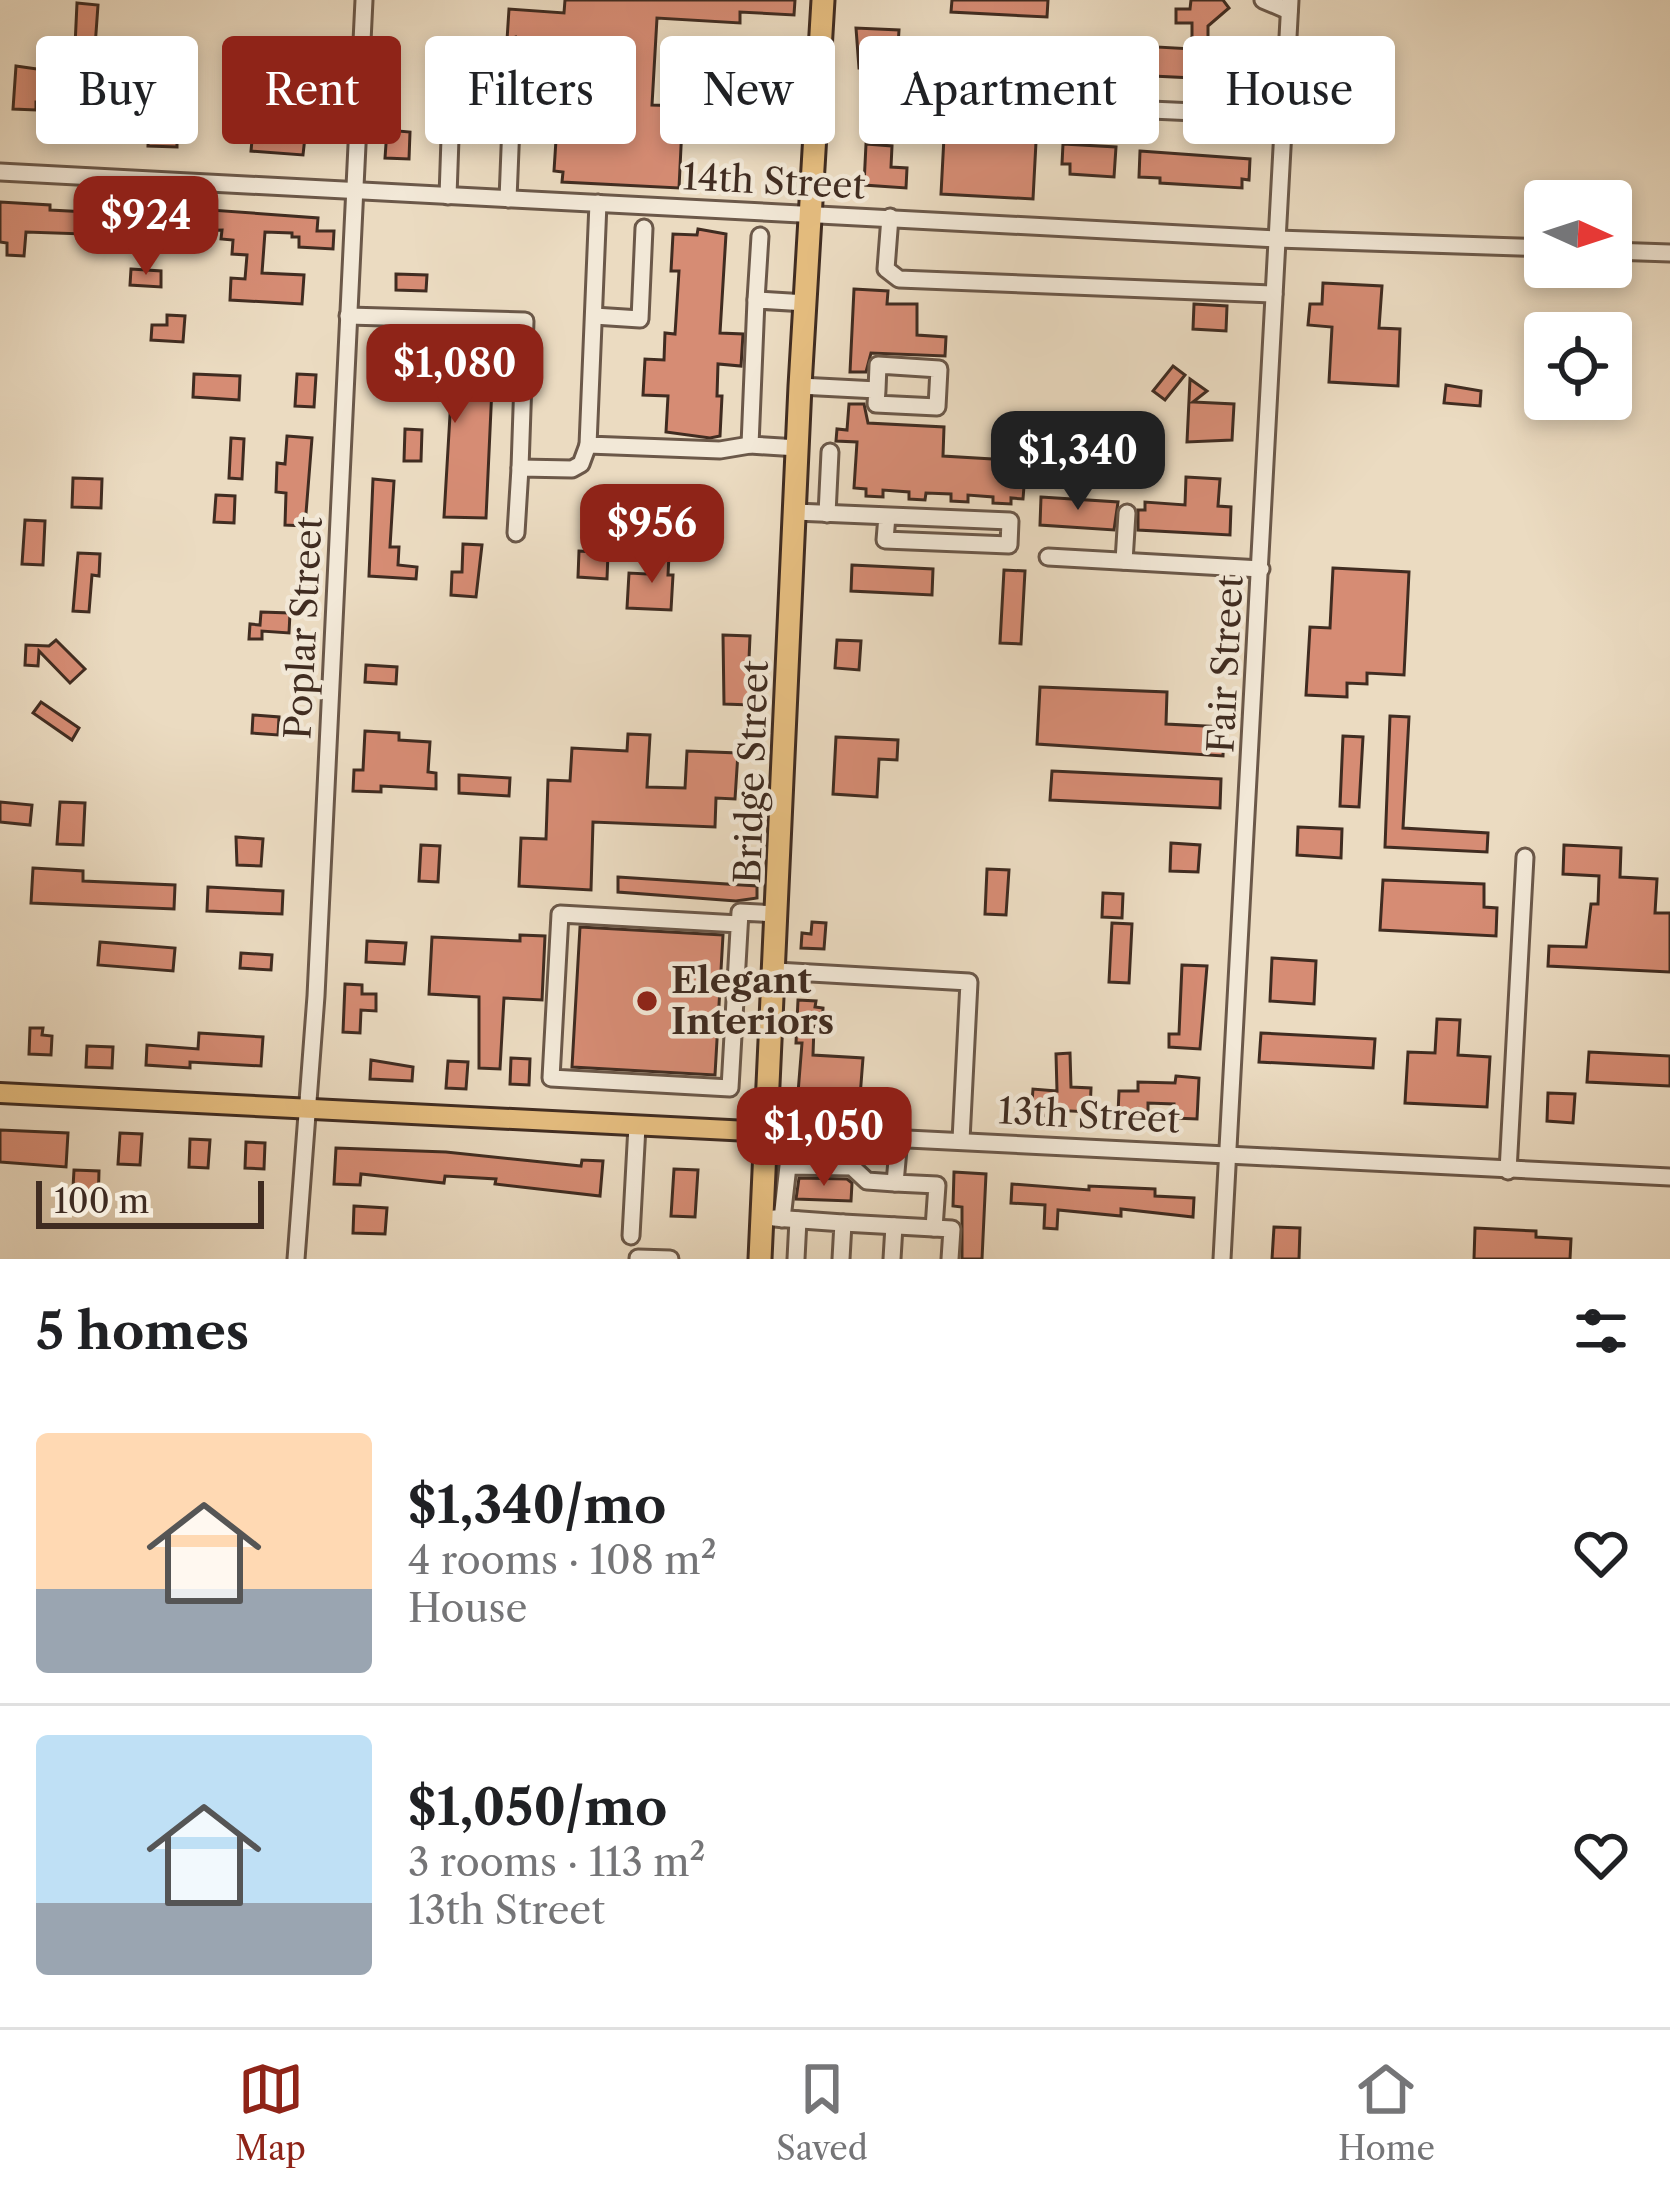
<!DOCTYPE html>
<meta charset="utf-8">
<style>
body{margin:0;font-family:"Libre Caslon Text",serif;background:#f2f2f2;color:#202124;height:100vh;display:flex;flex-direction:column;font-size:45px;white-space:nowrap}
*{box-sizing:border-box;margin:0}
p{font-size:39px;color:#757577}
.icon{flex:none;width:66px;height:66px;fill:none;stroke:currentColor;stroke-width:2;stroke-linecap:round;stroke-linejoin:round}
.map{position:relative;height:1259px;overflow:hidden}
.side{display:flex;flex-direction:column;background:#fff;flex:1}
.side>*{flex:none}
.hud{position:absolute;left:36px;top:36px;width:1599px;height:108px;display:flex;gap:24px}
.needle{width:78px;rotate:93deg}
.fabs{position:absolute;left:1524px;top:180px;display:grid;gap:24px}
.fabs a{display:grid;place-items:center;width:108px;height:108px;border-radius:12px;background:#fff;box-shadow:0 6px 18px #0003;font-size:60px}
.scale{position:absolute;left:36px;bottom:30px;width:228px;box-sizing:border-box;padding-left:12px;border:6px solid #402c21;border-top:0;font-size:33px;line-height:42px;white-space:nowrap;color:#402c21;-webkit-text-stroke:9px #f2e8d7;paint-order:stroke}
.price{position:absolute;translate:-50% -102px;padding:0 27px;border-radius:24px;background:#8f2418;color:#fff;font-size:39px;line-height:78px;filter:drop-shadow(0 3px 6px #0008)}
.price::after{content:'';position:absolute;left:50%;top:72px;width:36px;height:27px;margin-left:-18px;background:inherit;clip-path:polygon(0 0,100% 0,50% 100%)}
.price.active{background:#222;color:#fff}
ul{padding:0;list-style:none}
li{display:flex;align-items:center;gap:36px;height:300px;padding:0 36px}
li+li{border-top:3px solid #e0e0e0}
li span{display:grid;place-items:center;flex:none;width:336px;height:240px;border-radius:12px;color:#555}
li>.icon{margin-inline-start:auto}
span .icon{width:144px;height:144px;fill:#fffc;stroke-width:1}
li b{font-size:51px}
h2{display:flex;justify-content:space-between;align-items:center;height:144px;padding:0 36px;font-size:51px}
.pill{padding:0 42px;border-radius:12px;background:#fff;box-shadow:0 6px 18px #0003;font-size:42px;line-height:108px}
.pill.active{background:#8f2418;color:#fff}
.menu{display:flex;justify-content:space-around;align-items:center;height:168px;border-top:3px solid #e0e0e0;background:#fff;font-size:33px;color:#757577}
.menu a{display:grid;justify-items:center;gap:6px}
.menu .active{color:#8f2418}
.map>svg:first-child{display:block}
.building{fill:#d68c74;stroke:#402c21;stroke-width:3}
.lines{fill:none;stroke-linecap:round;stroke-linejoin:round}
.minor-casing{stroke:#6b5849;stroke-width:21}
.major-casing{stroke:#402c21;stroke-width:24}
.highway-casing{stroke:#402c21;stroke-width:27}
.minor{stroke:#f2e8d7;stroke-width:15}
.major{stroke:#e6be80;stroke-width:18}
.highway{stroke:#e6be80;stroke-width:21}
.poi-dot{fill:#8f2418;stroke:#f2e8d7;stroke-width:4.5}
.labels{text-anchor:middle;stroke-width:9;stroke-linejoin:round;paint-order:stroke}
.street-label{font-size:36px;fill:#402c21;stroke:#f2e8d7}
.poi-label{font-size:36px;font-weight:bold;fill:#402c21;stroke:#f2e8d7;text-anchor:start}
</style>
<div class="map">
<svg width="1670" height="1259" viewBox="0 0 1670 1259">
<rect width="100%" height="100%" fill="#ebdbc1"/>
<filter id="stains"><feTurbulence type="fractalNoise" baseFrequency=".00167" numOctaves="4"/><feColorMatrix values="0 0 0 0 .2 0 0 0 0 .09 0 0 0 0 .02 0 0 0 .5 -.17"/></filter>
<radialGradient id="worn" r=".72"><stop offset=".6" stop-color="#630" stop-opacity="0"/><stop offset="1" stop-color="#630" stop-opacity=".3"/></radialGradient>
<g class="building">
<polygon points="565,0 795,0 794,15 740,12 740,23 657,18 652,105 683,106 679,188 562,182 563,172 554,171 562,47 525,45 516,37 507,40 509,9 564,13"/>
<polygon points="952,0 1048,0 1047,17 951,12"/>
<polygon points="1191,0 1223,0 1229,8 1208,26 1208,50 1255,53 1253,82 1218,79 1217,101 1192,100 1193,78 1091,73 1090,95 1062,94 1038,104 1033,199 941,194 944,137 952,138 952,108 945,107 945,101 862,97 864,68 859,68 856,28 899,30 897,62 970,66 967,111 997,113 999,68 1067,68 1068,42 1192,49 1192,23 1176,23 1176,9 1190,9"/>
<polygon points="77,3 98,5 95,47 75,46"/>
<polygon points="16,66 72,74 71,104 36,102 36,110 13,109"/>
<polygon points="279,74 318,76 317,101 278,99"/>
<polygon points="60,104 113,107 112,139 58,139"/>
<polygon points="149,118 177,119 177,147 148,146"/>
<polygon points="254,118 281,121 280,135 305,137 303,155 251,151"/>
<polygon points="387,130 410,132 409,159 385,158"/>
<polygon points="866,144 892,146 891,167 907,168 906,188 864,185"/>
<polygon points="1063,144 1116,147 1114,177 1070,174 1070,164 1062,164"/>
<polygon points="1140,151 1250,159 1249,180 1242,179 1242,188 1160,183 1160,178 1139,177"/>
<polygon points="0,202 50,205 50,210 126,214 127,210 210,214 211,210 318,218 317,231 334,231 333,249 299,247 299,237 292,237 292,233 265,232 262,273 304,275 302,304 230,300 231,278 245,279 247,255 232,254 233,240 221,239 222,230 160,232 160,239 139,238 140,230 115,229 114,235 26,232 24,256 7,255 7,243 0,242"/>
<polygon points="698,229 726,234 720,333 743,334 741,366 718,364 717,396 722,396 720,436 710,438 666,432 668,396 643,395 645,359 664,360 665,333 675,334 679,271 671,271 673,234 697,235"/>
<polygon points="131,269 161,271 161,287 130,285"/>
<polygon points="396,274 427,275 426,291 396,290"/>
<polygon points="1323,283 1382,286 1379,328 1400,329 1398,386 1329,382 1332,327 1308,325 1310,304 1322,304"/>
<polygon points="854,289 888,291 887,304 917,304 917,335 946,337 945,356 871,353 866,372 850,372"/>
<polygon points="1194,304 1227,306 1226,331 1193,329"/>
<polygon points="167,315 185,316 183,342 151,340 152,325 167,325"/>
<polygon points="404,351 417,352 416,370 452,372 452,363 493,365 486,518 444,517 451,398 383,394 385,361 404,362"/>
<polygon points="1173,366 1185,375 1165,400 1153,391"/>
<polygon points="194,374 240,376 239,400 193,397"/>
<polygon points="297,374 316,375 314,407 295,406"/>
<polygon points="1190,379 1207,391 1193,402 1234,404 1232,440 1187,442"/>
<polygon points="1446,385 1481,391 1480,406 1444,403"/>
<polygon points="849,404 864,404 868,423 944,427 943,456 1026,461 1023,499 1011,498 1011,504 993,503 993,497 968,495 968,502 951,501 951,494 926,493 925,500 909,499 909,492 883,490 883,497 866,496 866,489 854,488 857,442 836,441 837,429 847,430"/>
<polygon points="405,429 422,430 421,461 404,461"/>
<polygon points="287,436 312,438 305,526 285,525 286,493 276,492 277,463 285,464"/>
<polygon points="231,438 244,439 242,479 229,478"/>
<polygon points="1186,477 1220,479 1218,506 1231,507 1230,535 1138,530 1138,510 1145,510 1145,502 1185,505"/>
<polygon points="73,478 102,479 101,508 72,507"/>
<polygon points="373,479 394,481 390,547 399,547 398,565 417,567 416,579 369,576"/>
<polygon points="216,495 235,496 234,523 214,522"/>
<polygon points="1041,497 1118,502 1114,530 1040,525"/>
<polygon points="25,520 45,521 43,565 22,564"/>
<polygon points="463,544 482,545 476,597 451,595 452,572 462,572"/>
<polygon points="579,551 608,553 607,579 578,577"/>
<polygon points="78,553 100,554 99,576 92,575 89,612 73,611"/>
<polygon points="649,554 669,555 668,575 673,575 671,610 627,608 629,573 647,574"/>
<polygon points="852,565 933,569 932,595 851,591"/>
<polygon points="1333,568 1409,572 1404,675 1367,673 1367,684 1347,683 1347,697 1306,695 1310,627 1330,628"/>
<polygon points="1004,570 1025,571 1021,644 1000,643"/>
<polygon points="261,612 290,613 289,633 262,631 262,639 249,639 250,624 260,625"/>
<polygon points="723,635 750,636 748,682 753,682 751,705 724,704"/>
<polygon points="56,640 85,669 70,683 39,651 38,666 25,665 26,645 49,646"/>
<polygon points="837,640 861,641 859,670 835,668"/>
<polygon points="366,665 397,667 396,684 365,682"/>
<polygon points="1040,687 1167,692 1166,724 1224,727 1223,756 1037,744"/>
<polygon points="41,702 79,728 72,740 33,713"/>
<polygon points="253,715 279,717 278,735 252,733"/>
<polygon points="1390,716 1409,717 1403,828 1488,833 1487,852 1385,847"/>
<polygon points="365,731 399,733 399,740 430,742 428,772 436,773 436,789 381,786 381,792 353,791 354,770 363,770"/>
<polygon points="628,734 650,735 647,787 685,788 687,751 738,753 735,799 716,798 715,827 593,822 591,890 519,886 521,838 546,839 548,780 570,781 572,748 627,751"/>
<polygon points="1343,736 1363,737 1359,807 1340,806"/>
<polygon points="836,737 898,740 897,760 879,759 877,797 833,794"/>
<polygon points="1052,771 1221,779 1220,808 1050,800"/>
<polygon points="459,775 510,778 509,796 459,793"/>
<polygon points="0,802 32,805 30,825 0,822"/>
<polygon points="60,802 85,803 83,845 57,844"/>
<polygon points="1298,827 1342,829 1341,858 1297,855"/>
<polygon points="236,837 263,839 261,866 237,865"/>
<polygon points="1171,843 1200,845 1198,872 1170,871"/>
<polygon points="421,845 440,846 438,882 419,881"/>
<polygon points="1564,845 1621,848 1620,877 1657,879 1655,913 1670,913 1670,972 1548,966 1549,946 1586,947 1591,904 1598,904 1599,876 1563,874"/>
<polygon points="33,868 83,871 83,881 175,885 174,909 31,903"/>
<polygon points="987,869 1009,870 1006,915 985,914"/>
<polygon points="618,877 757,886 757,898 736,901 618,892"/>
<polygon points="1383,880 1484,884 1484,907 1497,908 1496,936 1380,930"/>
<polygon points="208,887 283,891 282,914 207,911"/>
<polygon points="1103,893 1123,894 1122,918 1102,917"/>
<polygon points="812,922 826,923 824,949 801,948 802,933 811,934"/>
<polygon points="1112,923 1132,924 1129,983 1109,982"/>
<polygon points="580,927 723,935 715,1075 572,1067"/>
<polygon points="520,935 545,936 542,1000 504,998 500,1069 479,1068 479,997 429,994 432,937 520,941"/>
<polygon points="367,941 406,943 404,964 366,962"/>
<polygon points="100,942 175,948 173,971 98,965"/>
<polygon points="241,953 272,955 271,970 240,968"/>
<polygon points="1272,958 1316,961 1314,1004 1270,1001"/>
<polygon points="1182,965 1207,966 1200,1049 1169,1047 1169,1034 1179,1034"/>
<polygon points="345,984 362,985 362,994 376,994 376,1011 361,1010 360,1033 343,1032"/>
<polygon points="798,1000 816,1001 815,1007 823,1008 822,1027 814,1026 813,1055 863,1058 860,1097 798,1093 802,1043 796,1043"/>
<polygon points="1437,1019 1460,1020 1458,1055 1490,1057 1487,1107 1405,1103 1408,1052 1435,1053"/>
<polygon points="30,1028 43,1028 42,1035 52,1036 51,1055 29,1054"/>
<polygon points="199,1033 263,1037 261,1066 190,1062 190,1068 146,1065 147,1045 198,1049"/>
<polygon points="1261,1033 1375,1039 1373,1068 1259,1062"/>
<polygon points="87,1046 113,1047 112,1068 86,1067"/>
<polygon points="1589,1052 1670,1056 1670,1086 1587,1082"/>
<polygon points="1070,1053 1071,1087 1091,1088 1090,1112 1052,1110 1052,1116 1031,1115 1033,1089 1057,1091 1056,1054"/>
<polygon points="511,1058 530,1059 529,1085 510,1084"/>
<polygon points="371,1060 413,1067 412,1081 370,1079"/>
<polygon points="448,1061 468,1062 466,1089 446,1088"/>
<polygon points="1176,1076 1199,1078 1197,1119 1174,1118 1174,1104 1148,1103 1148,1115 1118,1114 1119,1091 1138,1091 1138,1082 1175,1083"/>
<polygon points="1548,1093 1575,1094 1573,1123 1547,1121"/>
<polygon points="0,1130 68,1133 66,1167 0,1162"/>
<polygon points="120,1133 142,1134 140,1165 118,1164"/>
<polygon points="190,1139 210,1140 208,1168 189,1167"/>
<polygon points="246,1142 265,1143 264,1169 245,1168"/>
<polygon points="336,1148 446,1152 581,1166 582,1160 603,1161 600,1196 495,1184 496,1179 445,1176 444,1183 361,1174 360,1185 334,1184"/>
<polygon points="674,1169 698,1170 695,1217 671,1216"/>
<polygon points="74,1170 99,1171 98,1206 72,1205"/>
<polygon points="954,1172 986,1174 982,1259 962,1259 962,1207 953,1206"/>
<polygon points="799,1178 847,1179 852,1183 851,1201 796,1199"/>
<polygon points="1012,1184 1089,1190 1089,1186 1155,1189 1155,1196 1194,1198 1193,1217 1121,1209 1121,1216 1058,1210 1057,1229 1044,1228 1045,1205 1011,1203"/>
<polygon points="354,1206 387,1208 385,1234 353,1233"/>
<polygon points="1274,1227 1300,1228 1299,1259 1272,1259"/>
<polygon points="1475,1228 1536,1231 1536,1237 1571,1239 1570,1259 1474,1259"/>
</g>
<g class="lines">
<g class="minor-casing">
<g id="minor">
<polyline points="1263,0 1289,11"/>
<polyline points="1063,106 1284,116"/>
<polyline points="0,172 1277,239 1545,248"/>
<polyline points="448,196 452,81"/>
<polyline points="508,199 514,49"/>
<polyline points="598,203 588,445 720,450 750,445"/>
<polyline points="890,217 886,269 899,279 1274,294"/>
<polyline points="1611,251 1670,253"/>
<polyline points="756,300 760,236"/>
<polyline points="348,316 525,321 520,468"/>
<polyline points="594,316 640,319 644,228"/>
<polyline points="800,386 877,390 876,404 937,407 939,369 878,365 877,390"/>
<polyline points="798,448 750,445 756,300 806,303"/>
<polyline points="795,512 1010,521 1009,545 885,540 887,516"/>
<polyline points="827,514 830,452"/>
<polyline points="516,533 520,468 572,469 581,464 588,445"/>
<polyline points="1048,557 1261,569"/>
<polyline points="1124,561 1127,513"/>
<polyline points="739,924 560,914 551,1078 730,1088 740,912 778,914"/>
<polyline points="776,971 969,982 961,1140"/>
<polyline points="767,1132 1670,1177"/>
<polyline points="899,1138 895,1183 937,1185 934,1228"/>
<polyline points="1508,1171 1525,857"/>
<polyline points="774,1218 843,1223 841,1259"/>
<polyline points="782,1219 788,1166 852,1167 867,1181 895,1183"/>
<polyline points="843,1223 952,1229 950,1259"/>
<polyline points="631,1236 637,1126"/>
<polyline points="638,1258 670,1259"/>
<polyline points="296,1259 316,996 364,0"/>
<polyline points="796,1259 798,1220"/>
<polyline points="892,1259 894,1226"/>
<polyline points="1222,1259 1290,0"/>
</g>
</g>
<g class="major-casing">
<polyline id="major" points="0,1093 767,1132"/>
</g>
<g class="highway-casing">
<polyline id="highway" points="760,1259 800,386 823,0"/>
</g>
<use href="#minor" class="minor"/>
<use href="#major" class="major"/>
<use href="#highway" class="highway"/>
</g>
<circle class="poi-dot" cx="647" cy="1001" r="12"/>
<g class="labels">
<g class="street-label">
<text transform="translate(774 181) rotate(3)" y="13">14th Street</text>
<text transform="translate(303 628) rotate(-87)" y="13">Poplar Street</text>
<text transform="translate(1225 664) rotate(-87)" y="13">Fair Street</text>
<text transform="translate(751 772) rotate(-88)" y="13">Bridge Street</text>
<text transform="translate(1089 1115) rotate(3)" y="13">13th Street</text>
</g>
<g class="poi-label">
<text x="671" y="993">Elegant<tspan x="671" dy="41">Interiors</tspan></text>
</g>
</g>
<rect width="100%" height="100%" filter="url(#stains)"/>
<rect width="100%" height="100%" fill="url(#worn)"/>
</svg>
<div class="fabs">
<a><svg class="needle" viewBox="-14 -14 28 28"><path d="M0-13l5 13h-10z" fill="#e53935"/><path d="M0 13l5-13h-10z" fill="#757577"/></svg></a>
<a><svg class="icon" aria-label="locate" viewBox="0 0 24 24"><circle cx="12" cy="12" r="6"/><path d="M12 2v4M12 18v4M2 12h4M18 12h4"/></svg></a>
</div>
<div class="scale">100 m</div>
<b class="price" style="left:146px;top:278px">$924</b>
<b class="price" style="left:455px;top:426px">$1,080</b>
<b class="price active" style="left:1078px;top:513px">$1,340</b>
<b class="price" style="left:652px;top:586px">$956</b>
<b class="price" style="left:824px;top:1189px">$1,050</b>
<div class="hud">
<a class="pill">Buy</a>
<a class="pill active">Rent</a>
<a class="pill">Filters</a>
<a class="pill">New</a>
<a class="pill">Apartment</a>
<a class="pill">House</a>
</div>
</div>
<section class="side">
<h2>5 homes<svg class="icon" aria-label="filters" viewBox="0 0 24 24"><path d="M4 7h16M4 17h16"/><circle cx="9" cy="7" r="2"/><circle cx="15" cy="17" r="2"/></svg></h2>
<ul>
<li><span style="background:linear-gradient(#ffd9b3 65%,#9aa5b1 0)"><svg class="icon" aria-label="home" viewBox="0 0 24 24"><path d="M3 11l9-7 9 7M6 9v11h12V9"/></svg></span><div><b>$1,340/mo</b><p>4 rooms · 108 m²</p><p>House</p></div><svg class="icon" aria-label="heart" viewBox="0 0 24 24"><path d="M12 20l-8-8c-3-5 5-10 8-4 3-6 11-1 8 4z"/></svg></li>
<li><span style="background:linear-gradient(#bfe0f5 70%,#9aa5b1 0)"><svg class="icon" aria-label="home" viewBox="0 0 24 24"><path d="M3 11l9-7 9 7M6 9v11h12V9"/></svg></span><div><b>$1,050/mo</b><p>3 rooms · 113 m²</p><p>13th Street</p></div><svg class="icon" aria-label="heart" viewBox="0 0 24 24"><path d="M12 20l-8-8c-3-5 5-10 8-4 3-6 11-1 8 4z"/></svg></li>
</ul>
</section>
<nav class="menu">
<a class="active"><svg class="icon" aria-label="map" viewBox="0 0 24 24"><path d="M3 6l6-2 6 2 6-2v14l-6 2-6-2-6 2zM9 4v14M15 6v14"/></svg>Map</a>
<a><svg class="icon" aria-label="saved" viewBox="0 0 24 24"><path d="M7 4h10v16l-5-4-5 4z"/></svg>Saved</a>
<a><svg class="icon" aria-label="home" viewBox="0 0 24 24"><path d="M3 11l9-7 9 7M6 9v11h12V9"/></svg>Home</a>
</nav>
